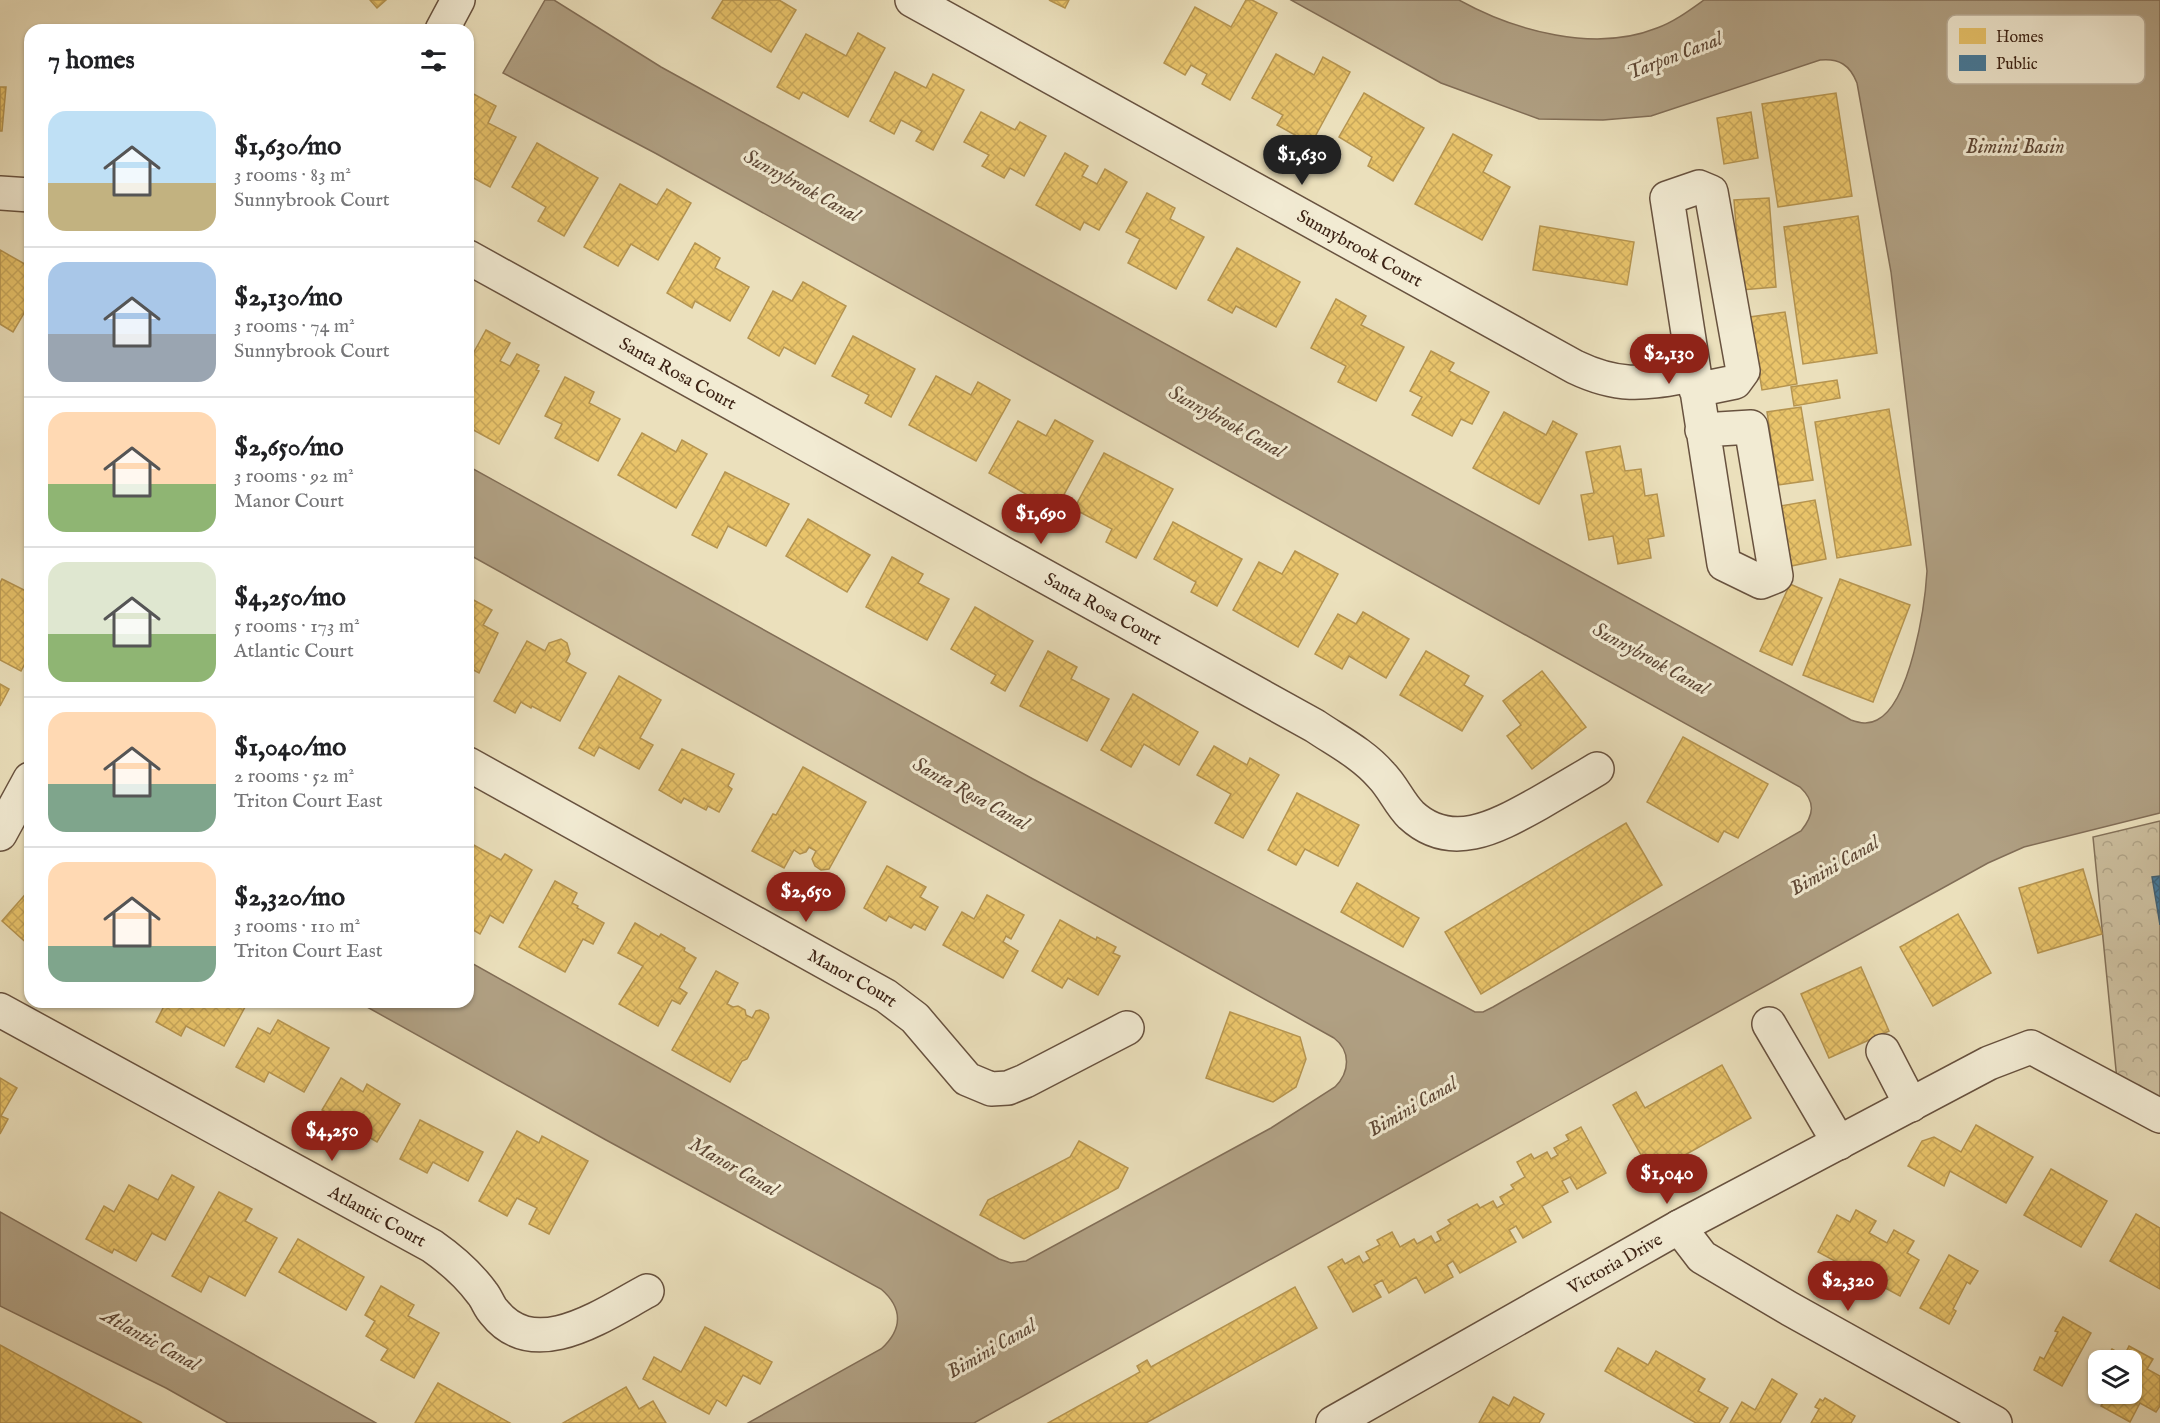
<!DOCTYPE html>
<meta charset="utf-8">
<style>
body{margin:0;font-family:"IM FELL English",serif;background:#f2f2f2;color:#202124;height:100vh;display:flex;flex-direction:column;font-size:22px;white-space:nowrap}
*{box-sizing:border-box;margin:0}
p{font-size:20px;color:#757577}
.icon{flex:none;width:33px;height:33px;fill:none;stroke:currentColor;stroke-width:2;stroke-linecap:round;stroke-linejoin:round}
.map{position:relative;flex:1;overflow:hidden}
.drawer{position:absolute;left:24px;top:24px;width:450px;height:984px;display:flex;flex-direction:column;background:#fff;border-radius:18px;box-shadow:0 2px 4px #0004}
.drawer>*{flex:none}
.fabs{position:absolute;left:2088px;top:1350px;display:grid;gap:12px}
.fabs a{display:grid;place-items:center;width:54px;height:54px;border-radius:12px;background:#fff;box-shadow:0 2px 4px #0004;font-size:30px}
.price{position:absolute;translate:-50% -51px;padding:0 14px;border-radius:21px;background:#8f2418;color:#fff;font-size:20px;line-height:39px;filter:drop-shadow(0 2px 3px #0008)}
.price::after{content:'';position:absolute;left:50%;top:36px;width:18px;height:14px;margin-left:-9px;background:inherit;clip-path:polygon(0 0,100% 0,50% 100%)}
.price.on{background:#222;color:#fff}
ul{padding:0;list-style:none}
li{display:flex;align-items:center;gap:18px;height:150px;padding:0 24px}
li+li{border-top:2px solid #e0e0e0}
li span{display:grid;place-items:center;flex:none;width:168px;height:120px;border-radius:18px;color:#555}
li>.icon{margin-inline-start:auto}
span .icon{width:72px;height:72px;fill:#fffc;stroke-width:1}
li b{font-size:26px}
h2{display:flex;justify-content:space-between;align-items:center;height:72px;padding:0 24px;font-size:26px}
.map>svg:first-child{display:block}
.forest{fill:url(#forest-crowns);stroke:#84725a;stroke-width:1.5}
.water{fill:#b0a083;stroke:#826e57;stroke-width:1.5}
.homes{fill:url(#homes-cross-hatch);stroke:#b59450;stroke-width:1.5}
.public{fill:url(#public-cross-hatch);stroke:#426174;stroke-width:1.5}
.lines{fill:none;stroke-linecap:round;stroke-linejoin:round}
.minor-casing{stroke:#68523f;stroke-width:36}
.minor{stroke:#f2ebd3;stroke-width:33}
.labels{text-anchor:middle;stroke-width:6;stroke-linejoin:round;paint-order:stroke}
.street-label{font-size:18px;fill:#3c2315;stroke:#f2ebd3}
.water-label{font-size:20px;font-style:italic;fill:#5f4836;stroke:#f2ebd3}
.key{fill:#f2ebd3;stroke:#bbaf9a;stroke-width:1.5}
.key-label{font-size:16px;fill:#3c2315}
</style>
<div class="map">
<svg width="2160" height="1423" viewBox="0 0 2160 1423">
<defs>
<pattern id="forest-crowns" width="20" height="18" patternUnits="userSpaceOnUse" patternTransform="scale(1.5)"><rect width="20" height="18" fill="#cdc0a0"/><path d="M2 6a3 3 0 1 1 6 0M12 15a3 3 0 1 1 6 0" fill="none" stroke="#b1a589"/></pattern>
<pattern id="homes-cross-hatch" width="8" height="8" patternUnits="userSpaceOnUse" patternTransform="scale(1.5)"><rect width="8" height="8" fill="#e9c46a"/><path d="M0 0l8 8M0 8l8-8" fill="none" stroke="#c9a85b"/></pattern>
<pattern id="public-cross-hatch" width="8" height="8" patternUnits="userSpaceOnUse" patternTransform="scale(1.5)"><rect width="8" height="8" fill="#457b9d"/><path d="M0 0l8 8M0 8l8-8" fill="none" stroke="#3b647f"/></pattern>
</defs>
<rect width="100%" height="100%" fill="#ebe0bc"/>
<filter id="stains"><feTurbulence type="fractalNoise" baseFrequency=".00333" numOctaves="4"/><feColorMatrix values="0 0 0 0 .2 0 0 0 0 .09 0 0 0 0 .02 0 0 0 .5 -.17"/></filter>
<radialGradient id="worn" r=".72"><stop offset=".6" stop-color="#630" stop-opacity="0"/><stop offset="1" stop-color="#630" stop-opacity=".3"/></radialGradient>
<polygon class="forest" points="2160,821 2160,1103 2117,1080 2093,837"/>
<g class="water">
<path d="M545,0h9l107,67 1190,653c9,3 17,5 26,0 34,-17 48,-115 50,-149l-36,-299 -34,-189c-7,-18 -18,-25 -37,-23l-169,56 -48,4 -64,-1 -98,-36 -150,-83h168c56,31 136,53 198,28 17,-6 33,-18 47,-28h456v813l-136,34 -36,16 -1014,560h-226l133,-74c22,-20 22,-41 0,-60l-275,-149 -248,-138h110v-41l531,298 12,4 15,-2 245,-133 64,-41c15,-15 16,-36 -1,-49l-866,-484v-88l565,313 442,233h8l10,-5 308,-176c13,-16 15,-29 -1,-44l-1145,-634 -152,-80z"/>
<polygon points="0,1212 376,1423 228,1423 166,1388 0,1306"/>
</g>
<g class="homes">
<polygon points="370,0 386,0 377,8"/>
<polygon points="723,0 779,0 796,10 771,52 712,18"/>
<polygon points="1049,0 1069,0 1065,8"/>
<polygon points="1246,0 1252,0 1277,13 1230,100 1202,84 1207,74 1191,65 1185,75 1164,63 1195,7 1231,27"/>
<polygon points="858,33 885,48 848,117 803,92 799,99 777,87 806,34 846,56"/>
<polygon points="1276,54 1314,75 1323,57 1350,72 1311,144 1277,125 1283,115 1252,98"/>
<polygon points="895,72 926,88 933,74 964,90 933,150 916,141 922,131 901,120 894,134 870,121"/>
<polygon points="0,87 6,87 2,131 0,131"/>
<polygon points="468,91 496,106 488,123 516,137 490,187 468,175"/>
<polygon points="1364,93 1424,128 1393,181 1368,166 1372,157 1339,137"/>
<polygon points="1836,93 1852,196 1778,207 1762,104"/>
<polygon points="981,112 1015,130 1020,122 1046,136 1024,176 1010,168 1004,178 982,166 989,155 964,142"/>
<polygon points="1751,112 1758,158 1724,164 1717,118"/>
<polygon points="1453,134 1492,155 1483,172 1510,187 1482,240 1415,204"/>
<polygon points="537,143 598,178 564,236 538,221 546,207 512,187"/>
<polygon points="1065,153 1088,166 1082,176 1097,184 1105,169 1127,182 1099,230 1084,222 1080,230 1036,205"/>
<polygon points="620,184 657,205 667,189 691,203 658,260 631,244 618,266 584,247"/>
<polygon points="1147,193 1175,208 1170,219 1204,237 1176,289 1128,263 1140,239 1126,232"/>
<polygon points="1769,198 1776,287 1741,290 1734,200"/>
<polygon points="1858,216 1877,353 1803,364 1784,227"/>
<polygon points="1540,226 1634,242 1627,285 1533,270"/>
<polygon points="695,243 720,258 715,268 749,287 730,321 695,301 692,308 667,293"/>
<polygon points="1237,248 1300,282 1276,327 1236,306 1232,313 1208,300"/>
<polygon points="0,250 30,267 30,303 13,332 0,324"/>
<polygon points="803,282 846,306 815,364 784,347 779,356 748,338 773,291 792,301"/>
<polygon points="1336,299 1366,316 1361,325 1404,347 1376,401 1338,382 1346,366 1311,348"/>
<polygon points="1785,312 1797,384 1762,390 1750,317"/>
<polygon points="486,330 510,343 500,361 510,366 517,354 539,365 536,370 539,371 499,444 468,427 468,363"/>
<polygon points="853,336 915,369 891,417 865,403 869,395 832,376"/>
<polygon points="1431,351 1454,363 1449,371 1489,392 1472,424 1461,419 1452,436 1412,415 1422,397 1410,391"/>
<polygon points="936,376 971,395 978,382 1010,400 976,461 909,425"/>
<polygon points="565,377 594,392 589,403 620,419 598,461 555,438 562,424 545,416"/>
<polygon points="1837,380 1840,398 1794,406 1791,387"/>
<polygon points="1801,407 1813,480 1778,485 1767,412"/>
<polygon points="1889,409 1911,545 1837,558 1815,422"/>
<polygon points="1504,412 1546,435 1553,421 1577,434 1539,504 1473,468"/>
<polygon points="1055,420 1093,441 1054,513 1025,497 1026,494 989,473 1018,421 1046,436"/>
<polygon points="642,433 676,452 682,440 707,454 676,508 618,475"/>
<polygon points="1620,446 1625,471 1641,469 1645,496 1657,494 1664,536 1648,539 1651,558 1618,564 1613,536 1589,540 1581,495 1594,493 1586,452"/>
<polygon points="1104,453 1173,489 1136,558 1106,542 1112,529 1074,509"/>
<polygon points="725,472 789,504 766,546 728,526 717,548 692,535"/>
<polygon points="1815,500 1826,559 1791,566 1780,506"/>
<polygon points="808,519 870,555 847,592 786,556"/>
<polygon points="1173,522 1242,559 1217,606 1191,592 1196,582 1154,559"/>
<polygon points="1295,551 1338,574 1298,647 1233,610 1259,562 1282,574"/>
<polygon points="892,557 923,574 918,583 949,599 927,640 866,607"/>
<polygon points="2,579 30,593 30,654 21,671 0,660 0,583"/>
<polygon points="1840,579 1910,605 1873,702 1803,675"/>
<polygon points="1790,584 1822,598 1792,665 1760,651"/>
<polygon points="468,597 492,610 483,625 498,633 479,673 468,667"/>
<polygon points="975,607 1033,641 1005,691 991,683 996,675 951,649"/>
<polygon points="1363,612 1409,639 1386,678 1349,656 1342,669 1315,654 1338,614 1356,624"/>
<polygon points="561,639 567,643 570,654 566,662 586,673 560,721 532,706 531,708 521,702 515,713 494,701 527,641 545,651 549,643"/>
<polygon points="1048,651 1077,667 1071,679 1109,699 1087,741 1020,706"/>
<polygon points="1426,651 1469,676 1464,685 1483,696 1462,731 1400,695"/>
<polygon points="1542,671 1586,727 1532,769 1507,736 1521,725 1503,701"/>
<polygon points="619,676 661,700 640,738 653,745 639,769 599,747 594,756 579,748"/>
<polygon points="0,684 9,689 0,706"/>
<polygon points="1133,694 1198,732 1179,765 1144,744 1131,767 1101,750"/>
<polygon points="1683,737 1768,784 1738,838 1724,831 1718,842 1647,802"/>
<polygon points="1214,746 1247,765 1250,758 1279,775 1243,838 1215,823 1231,794 1197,775"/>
<polygon points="682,749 734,774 728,786 732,789 719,812 708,806 706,810 684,798 681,803 659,790"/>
<polygon points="803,767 866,802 829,869 821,870 815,866 812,859 816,851 809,847 806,852 800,854 794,850 784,868 752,851 773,814 776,815"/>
<polygon points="1297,793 1359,825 1338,866 1305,849 1296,865 1268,850"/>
<polygon points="1626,823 1662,885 1481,994 1445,932"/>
<polygon points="470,843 501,860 505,854 532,870 503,923 490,915 480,934 468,927 468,846"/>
<polygon points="887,866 926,887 920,897 938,907 925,930 914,924 911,928 889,916 886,921 864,908"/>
<polygon points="2083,869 2102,934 2038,953 2019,888"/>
<polygon points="555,881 577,893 572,903 578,906 577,908 604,923 593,944 583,939 565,972 519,947"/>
<polygon points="1357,883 1419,918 1403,947 1341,912"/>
<polygon points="30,889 30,946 2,921"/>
<polygon points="987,895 1024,915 1011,939 1006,936 1003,942 1018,951 1003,978 943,945 962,912 974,919"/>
<polygon points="1958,914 1991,973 1933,1006 1900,947"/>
<polygon points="1060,920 1096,940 1097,937 1116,947 1113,953 1120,956 1098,995 1068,978 1062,988 1032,971"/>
<polygon points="635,923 659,937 661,934 685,948 684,951 696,958 679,988 687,993 680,1004 672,1000 658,1026 619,1004 643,966 618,953"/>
<polygon points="1861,967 1889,1031 1829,1058 1801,994"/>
<polygon points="716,971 738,983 727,1004 733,1007 738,1006 745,1010 746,1015 752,1018 756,1011 760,1010 768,1014 769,1018 747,1059 742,1061 730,1082 672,1050"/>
<polygon points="166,1002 235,1002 245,1007 224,1046 186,1026 181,1036 156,1022"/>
<polygon points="1230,1012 1300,1037 1306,1059 1296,1087 1273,1102 1206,1078"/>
<polygon points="278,1020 329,1048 304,1092 269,1072 264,1082 236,1067 258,1028 270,1034"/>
<polygon points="1722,1065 1751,1118 1674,1161 1677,1166 1654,1178 1613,1105 1636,1092 1645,1108"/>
<polygon points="0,1078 17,1088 1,1116 8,1119 0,1134"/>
<polygon points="341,1078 363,1092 367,1084 400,1104 377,1142 322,1110"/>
<polygon points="420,1120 483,1152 468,1181 433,1162 427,1173 400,1159"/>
<polygon points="1976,1125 2033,1157 2006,1203 1950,1171 1944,1186 1908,1166 1922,1141 1934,1137 1961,1152"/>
<polygon points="1581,1127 1606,1173 1577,1189 1570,1177 1562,1181 1568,1192 1542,1206 1551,1222 1523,1238 1516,1226 1509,1230 1516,1242 1460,1273 1453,1261 1447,1265 1453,1277 1425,1293 1416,1277 1389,1293 1382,1280 1374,1285 1381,1297 1353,1312 1328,1267 1342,1259 1345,1264 1359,1256 1363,1263 1370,1259 1366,1252 1380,1245 1377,1240 1392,1232 1400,1247 1414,1239 1417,1244 1431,1236 1435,1243 1441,1240 1437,1232 1451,1224 1448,1220 1477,1204 1480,1208 1493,1201 1497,1208 1504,1204 1500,1197 1514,1189 1511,1185 1525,1177 1517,1162 1531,1154 1534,1159 1547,1152 1551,1159 1558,1155 1554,1148 1569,1140 1566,1135"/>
<polygon points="517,1131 539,1143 542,1136 588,1161 549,1234 529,1224 537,1208 517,1198 507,1216 479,1201"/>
<polygon points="1079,1141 1128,1168 1118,1188 1024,1239 980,1215 988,1200 1070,1157"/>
<polygon points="2051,1169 2107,1201 2081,1247 2024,1215"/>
<polygon points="172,1175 194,1187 165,1240 152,1233 136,1261 114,1249 112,1253 86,1239 104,1206 114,1212 129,1185 158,1200"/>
<polygon points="219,1192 252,1209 245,1221 277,1238 245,1296 209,1276 201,1292 172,1276"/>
<polygon points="1856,1210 1876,1221 1869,1233 1887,1243 1894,1230 1914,1241 1907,1253 1919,1260 1900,1296 1818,1252 1837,1215 1850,1222"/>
<polygon points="2136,1214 2160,1228 2160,1289 2110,1261"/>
<polygon points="298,1239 364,1277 346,1310 279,1272"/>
<polygon points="1949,1255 1978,1271 1970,1284 1967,1282 1953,1309 1956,1311 1949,1324 1920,1308"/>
<polygon points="381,1286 414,1305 408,1316 439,1333 414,1378 381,1360 388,1349 366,1336 375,1321 365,1315"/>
<polygon points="1295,1287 1317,1328 1146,1423 1048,1423 1140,1372 1137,1366 1147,1360 1151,1367"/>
<polygon points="2063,1317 2091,1333 2062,1386 2034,1370 2040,1357 2044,1359 2058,1332 2055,1331"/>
<polygon points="705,1327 772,1362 760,1384 743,1375 726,1406 717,1400 709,1414 643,1379 654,1357 681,1372"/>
<polygon points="0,1345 142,1423 0,1423"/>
<polygon points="2129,1346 2153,1359 2147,1369 2160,1376 2160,1406 2156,1412 2140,1403 2130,1422 2101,1406 2108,1394 2132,1394 2132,1360 2105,1360 2112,1349 2124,1356"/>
<polygon points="1618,1348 1648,1365 1656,1351 1705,1379 1698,1391 1728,1408 1719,1423 1696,1423 1605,1371"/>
<polygon points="1772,1379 1797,1394 1780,1423 1730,1423 1742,1402 1755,1410"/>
<polygon points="438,1383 510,1423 415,1423"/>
<polygon points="626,1387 639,1409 653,1401 666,1423 563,1423"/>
<polygon points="1493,1397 1509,1406 1514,1397 1544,1414 1539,1423 1479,1423"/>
<polygon points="1825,1398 1855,1416 1851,1423 1811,1423 1819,1409 1815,1407 1820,1399 1823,1401"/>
</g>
<polygon class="public" points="2160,876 2160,925 2152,877"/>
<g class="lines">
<g class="minor-casing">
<g id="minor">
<path id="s1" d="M912,0l663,367c46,22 70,16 118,8"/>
<polyline points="442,30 458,0"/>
<polyline points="0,193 30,195"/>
<path id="s2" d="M468,257l847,469c22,15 48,28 66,49 12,12 18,28 30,40 42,39 90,9 130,-13 19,-11 38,-22 56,-33"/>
<path d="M1696,390l39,-8 8,-11 -32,-179 -12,-5 -32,11c18,122 37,244 57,366l37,18 15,-6 -25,-149 -49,3"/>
<path id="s3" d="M468,764l418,232 29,22 52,61 24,10 17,-1 17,-7 102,-53"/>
<polyline points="0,834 30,779"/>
<path id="s4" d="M0,1010l432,236c20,14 36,28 50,47 5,6 7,14 12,19 41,52 110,2 153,-21"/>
<polyline points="1769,1024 1839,1143"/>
<polyline points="1883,1051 1911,1105"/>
<polyline points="1679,1227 1702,1257 1790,1309 1995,1423"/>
<path id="s5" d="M1333,1423l346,-196 310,-164 42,-16 129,69"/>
</g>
</g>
<use href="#minor" class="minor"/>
</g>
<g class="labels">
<g class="street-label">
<text dy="6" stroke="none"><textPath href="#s1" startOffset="512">Sunnybrook Court</textPath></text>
<text dy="6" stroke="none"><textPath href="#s2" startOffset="240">Santa Rosa Court</textPath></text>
<text dy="6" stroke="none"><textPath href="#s2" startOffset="726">Santa Rosa Court</textPath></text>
<text dy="6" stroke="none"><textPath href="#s3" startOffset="440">Manor Court</textPath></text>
<text dy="6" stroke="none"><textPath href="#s4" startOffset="430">Atlantic Court</textPath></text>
<text dy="6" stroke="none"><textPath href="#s5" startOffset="324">Victoria Drive</textPath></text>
</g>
<g class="water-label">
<text transform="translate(1674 55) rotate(-21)" y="7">Tarpon Canal</text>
<text x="2015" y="153">Bimini Basin</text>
<text transform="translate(802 185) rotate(29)" y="7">Sunnybrook Canal</text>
<text transform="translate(1227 421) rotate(29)" y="7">Sunnybrook Canal</text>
<text transform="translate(1651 658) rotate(29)" y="7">Sunnybrook Canal</text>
<text transform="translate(971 793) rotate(29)" y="7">Santa Rosa Canal</text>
<text transform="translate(1834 865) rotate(-30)" y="7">Bimini Canal</text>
<text transform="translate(1412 1106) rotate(-30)" y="7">Bimini Canal</text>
<text transform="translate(734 1166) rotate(30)" y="7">Manor Canal</text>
<text transform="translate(151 1339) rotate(29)" y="7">Atlantic Canal</text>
<text transform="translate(991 1348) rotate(-30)" y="7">Bimini Canal</text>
</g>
</g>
<rect x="1947" y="15" width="198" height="69" rx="9" class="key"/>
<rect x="1959" y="28" width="27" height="16" fill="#e9c46a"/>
<rect x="1959" y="55" width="27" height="16" fill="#457b9d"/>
<g class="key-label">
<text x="1996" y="42">Homes</text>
<text x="1996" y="69">Public</text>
</g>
<rect width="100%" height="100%" filter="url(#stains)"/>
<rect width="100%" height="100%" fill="url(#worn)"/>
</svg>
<div class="fabs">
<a><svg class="icon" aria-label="layers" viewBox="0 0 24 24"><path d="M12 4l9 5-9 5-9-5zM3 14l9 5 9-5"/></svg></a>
</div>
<b class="price on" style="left:1302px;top:186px">$1,630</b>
<b class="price" style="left:1669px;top:385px">$2,130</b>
<b class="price" style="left:1041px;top:545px">$1,690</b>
<b class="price" style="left:806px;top:923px">$2,650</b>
<b class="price" style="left:332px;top:1162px">$4,250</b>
<b class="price" style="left:1667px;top:1205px">$1,040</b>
<b class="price" style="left:1848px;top:1312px">$2,320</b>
<section class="drawer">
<h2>7 homes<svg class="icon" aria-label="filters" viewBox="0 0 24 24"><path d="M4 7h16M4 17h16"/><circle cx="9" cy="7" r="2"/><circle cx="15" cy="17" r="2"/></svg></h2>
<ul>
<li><span style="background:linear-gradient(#bfe0f5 60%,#c2b280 0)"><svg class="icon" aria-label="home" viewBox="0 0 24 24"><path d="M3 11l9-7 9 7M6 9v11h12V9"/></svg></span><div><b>$1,630/mo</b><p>3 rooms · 83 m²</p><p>Sunnybrook Court</p></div></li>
<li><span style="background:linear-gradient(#a9c7e8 60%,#9aa5b1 0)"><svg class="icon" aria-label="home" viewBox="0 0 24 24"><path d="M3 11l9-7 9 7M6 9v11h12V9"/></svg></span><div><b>$2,130/mo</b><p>3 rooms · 74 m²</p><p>Sunnybrook Court</p></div></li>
<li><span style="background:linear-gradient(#ffd9b3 60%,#8fb573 0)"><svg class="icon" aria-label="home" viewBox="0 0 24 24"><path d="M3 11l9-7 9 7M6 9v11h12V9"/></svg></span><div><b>$2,650/mo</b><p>3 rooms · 92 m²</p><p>Manor Court</p></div></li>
<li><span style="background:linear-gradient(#dfe7d0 60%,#8fb573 0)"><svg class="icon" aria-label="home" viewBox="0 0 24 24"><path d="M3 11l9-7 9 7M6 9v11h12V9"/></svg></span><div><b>$4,250/mo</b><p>5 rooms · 173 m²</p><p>Atlantic Court</p></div></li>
<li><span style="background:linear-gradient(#ffd9b3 60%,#7fa58c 0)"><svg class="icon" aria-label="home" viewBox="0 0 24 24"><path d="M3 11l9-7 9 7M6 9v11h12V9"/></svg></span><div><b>$1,040/mo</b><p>2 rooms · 52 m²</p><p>Triton Court East</p></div></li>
<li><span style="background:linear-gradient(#ffd9b3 70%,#7fa58c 0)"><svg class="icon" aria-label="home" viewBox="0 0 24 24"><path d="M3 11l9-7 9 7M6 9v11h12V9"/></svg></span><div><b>$2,320/mo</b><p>3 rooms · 110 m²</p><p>Triton Court East</p></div></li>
</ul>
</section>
</div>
